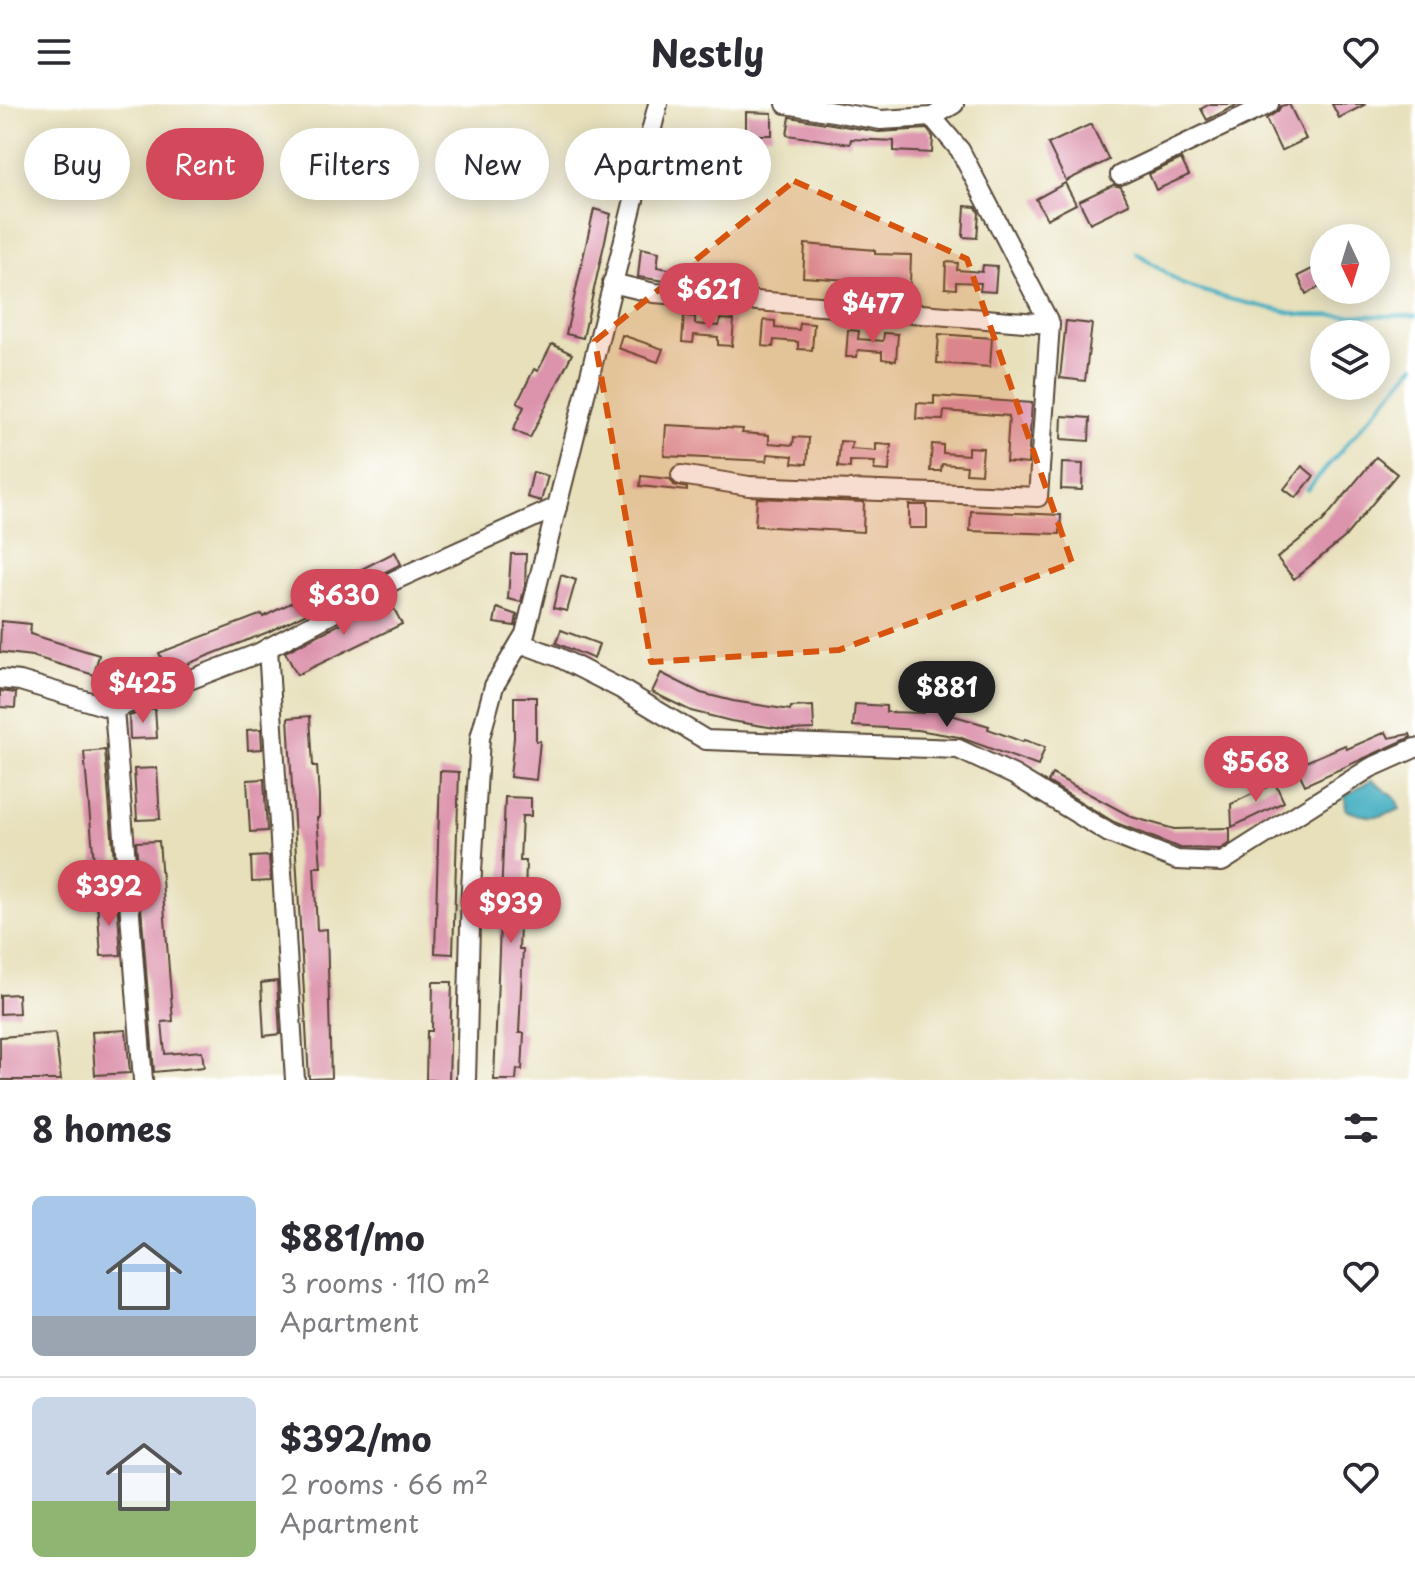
<!DOCTYPE html>
<meta charset="utf-8">
<style>
body{margin:0;font-family:"Playpen Sans",sans-serif;background:#f7f7f7;color:#2b2b33;height:100vh;display:flex;flex-direction:column;font-size:30px;white-space:nowrap}
*{box-sizing:border-box;margin:0}
p{font-size:26px;color:#7c7c81}
.icon{flex:none;width:44px;height:44px;fill:none;stroke:currentColor;stroke-width:2;stroke-linecap:round;stroke-linejoin:round}
.map{position:relative;height:976px;overflow:hidden}
.details{display:flex;flex-direction:column;background:#fff;flex:1}
.details>*{flex:none}
.guide{position:absolute;left:24px;top:24px;width:800px;height:72px;display:flex;gap:16px}
.needle{width:52px;rotate:176deg}
.fabs{position:absolute;left:1310px;top:120px;display:grid;gap:16px}
.fabs a{display:grid;place-items:center;width:80px;height:80px;border-radius:50%;background:#fff;box-shadow:0 4px 20px #0003;font-size:40px}
.price{position:absolute;translate:-50% -68px;padding:0 18px;border-radius:28px;background:#d1495b;color:#fff;font-size:26px;line-height:52px;filter:drop-shadow(0 2px 4px #0008)}
.price::after{content:'';position:absolute;left:50%;top:48px;width:24px;height:18px;margin-left:-12px;background:inherit;clip-path:polygon(0 0,100% 0,50% 100%)}
.price.selected{background:#222;color:#fff}
ul{padding:0;list-style:none}
li{display:flex;align-items:center;gap:24px;height:200px;padding:0 32px}
li+li{border-top:2px solid #e1e1e2}
li span{display:grid;place-items:center;flex:none;width:224px;height:160px;border-radius:12px;color:#555}
li>.icon{margin-inline-start:auto}
span .icon{width:96px;height:96px;fill:#fffc;stroke-width:1}
li b{font-size:34px}
h2{display:flex;justify-content:space-between;align-items:center;height:96px;padding:0 32px;font-size:34px}
.chip{padding:0 28px;border-radius:36px;background:#fff;box-shadow:0 4px 20px #0003;font-size:28px;line-height:72px}
.chip.selected{background:#d1495b;color:#fff}
header{display:flex;justify-content:space-between;align-items:center;height:104px;padding:0 32px;background:#fff;font-size:36px;font-weight:700}
.map>svg:first-child{display:block}
.water{fill:#41adbf;stroke:#3e6c6e;stroke-width:2}
.lines{fill:none;stroke-linecap:round;stroke-linejoin:round}
.stream{stroke:#41adbf;stroke-width:4}
.building{fill:#dc93ac}
.minor-casing{stroke:#554536;stroke-width:22}
.minor{stroke:#fff;stroke-width:18}
.marked{fill:#d7540e;fill-opacity:0.2;stroke:#d7540e;stroke-width:6;stroke-dasharray:16 10;stroke-linejoin:round}
</style>
<header><svg class="icon" aria-label="menu" viewBox="0 0 24 24"><path d="M4 6h16M4 12h16M4 18h16"/></svg>Nestly<svg class="icon" aria-label="heart" viewBox="0 0 24 24"><path d="M12 20l-8-8c-3-5 5-10 8-4 3-6 11-1 8 4z"/></svg></header>
<div class="map">
<svg width="1415" height="976" viewBox="0 0 1415 976">
<rect width="100%" height="100%" fill="#fff"/>
<filter id="ink" filterUnits="userSpaceOnUse"><feTurbulence type="fractalNoise" baseFrequency=".0125" numOctaves="2"/><feDisplacementMap in="SourceGraphic" scale="16" xChannelSelector="R" yChannelSelector="G"/><feConvolveMatrix kernelMatrix="1 2 1 2 8 2 1 2 1" color-interpolation-filters="sRGB"/></filter>
<filter id="wash" filterUnits="userSpaceOnUse"><feTurbulence type="fractalNoise" baseFrequency=".006" numOctaves="4" result="noise"/><feDisplacementMap in="SourceGraphic" scale="32" xChannelSelector="R" yChannelSelector="G"/><feGaussianBlur stdDeviation="1.8" result="paint"/><feColorMatrix in="noise" values="0 0 0 0 0 0 0 0 0 0 0 0 0 0 0 0 0 1.4 0 .05"/><feComposite in="paint" operator="in"/></filter>
<g filter="url(#wash)">
<rect width="100%" height="100%" fill="#e7e0bb"/>
<path class="water" d="M1372,676l24,19 4,10c-19,10 -35,9 -54,1l-1,-14z"/>
<g class="lines">
<g class="stream">
<polyline points="1137,149 1184,181 1229,195 1301,211 1415,212"/>
<polyline points="1307,386 1415,261"/>
</g>
</g>
<g id="blocks">
<g class="building">
<polygon points="1210,0 1239,0 1207,16 1201,5"/>
<polygon points="1289,0 1306,35 1281,47 1266,15 1278,7 1281,2"/>
<polygon points="1332,0 1366,0 1339,14"/>
<polygon points="746,8 772,9 772,31 746,31"/>
<polygon points="790,13 879,28 927,25 933,33 932,49 894,47 894,37 851,35 850,40 787,31"/>
<polygon points="1091,20 1109,56 1066,77 1048,40"/>
<polygon points="669,36 687,41 677,74 659,68"/>
<polygon points="616,38 635,43 623,90 605,85"/>
<polygon points="1181,55 1189,71 1156,86 1149,70"/>
<polygon points="1065,79 1076,100 1047,115 1036,95"/>
<polygon points="1113,81 1121,83 1129,100 1090,119 1079,97"/>
<polygon points="965,102 976,103 979,109 977,134 963,133"/>
<polygon points="594,105 611,110 583,234 566,230"/>
<polygon points="805,140 875,146 875,150 911,151 910,180 803,173"/>
<polygon points="641,144 659,148 657,163 674,166 672,178 638,173"/>
<polygon points="946,158 958,159 957,166 982,168 983,161 997,162 995,188 980,187 981,179 956,178 956,185 945,184"/>
<polygon points="1324,159 1324,181 1306,190 1298,172"/>
<polygon points="684,212 695,213 695,220 719,222 720,215 734,216 732,242 718,241 718,233 694,231 693,239 682,238"/>
<polygon points="764,216 775,217 775,224 799,226 800,219 814,220 812,246 798,245 798,238 774,236 773,243 762,242"/>
<polygon points="1066,217 1092,220 1085,277 1060,274"/>
<polygon points="848,226 859,227 858,235 883,237 884,229 898,230 896,257 882,255 882,248 858,246 857,253 846,253"/>
<polygon points="939,230 992,234 990,263 937,259"/>
<polygon points="622,231 663,245 658,258 618,244"/>
<polygon points="552,240 572,250 530,334 513,326 524,303 517,299 534,265 538,267"/>
<polygon points="934,292 1032,299 1028,360 1006,358 1009,312 944,307 943,316 916,315 917,299 934,300"/>
<polygon points="1062,312 1090,314 1089,337 1061,335"/>
<polygon points="666,321 743,325 742,329 769,331 769,339 793,341 794,333 809,334 807,360 792,359 793,352 768,350 767,357 664,352"/>
<polygon points="840,337 852,338 851,345 876,347 876,340 891,341 889,367 874,366 875,358 850,357 850,364 838,363"/>
<polygon points="932,340 943,341 943,349 968,351 968,343 983,344 981,370 966,369 967,362 942,360 941,367 930,367"/>
<polygon points="1376,353 1397,370 1344,434 1294,475 1277,454 1323,417"/>
<polygon points="1062,359 1083,360 1082,386 1061,385"/>
<polygon points="1302,362 1314,372 1296,394 1284,385"/>
<polygon points="533,368 548,372 541,397 527,393"/>
<polygon points="641,372 670,375 674,381 687,384 687,387 640,382"/>
<polygon points="757,394 864,398 863,428 755,422"/>
<rect x="909" y="401" width="18" height="23"/>
<polygon points="971,407 1061,411 1060,430 970,427"/>
<polygon points="395,448 401,460 358,482 352,470"/>
<polygon points="511,450 526,450 525,482 521,498 508,495"/>
<polygon points="561,471 576,476 567,507 553,504"/>
<polygon points="330,479 337,494 268,528 167,568 159,549 262,510 263,513"/>
<polygon points="389,495 402,520 297,571 285,548"/>
<polygon points="497,504 517,511 515,522 494,519"/>
<polygon points="1,517 31,520 30,530 99,551 94,571 32,552 0,548"/>
<polygon points="561,526 599,540 594,555 556,539"/>
<polygon points="137,559 138,574 116,575 115,560"/>
<polygon points="661,569 701,589 733,597 790,606 791,603 813,602 814,625 788,626 731,617 691,607 652,588"/>
<polygon points="0,587 16,589 15,604 0,603"/>
<polygon points="514,593 536,593 536,637 540,637 536,676 510,673 514,634"/>
<polygon points="926,595 943,599 941,608 989,622 988,625 1023,638 1024,636 1045,643 1038,662 959,633 918,626 853,622 855,600 886,602 886,608 923,609"/>
<polygon points="155,604 157,634 130,635 129,612"/>
<polygon points="310,612 313,662 317,662 319,693 319,713 317,714 321,763 314,763 317,826 327,825 331,974 309,975 288,614"/>
<polygon points="261,625 262,645 248,646 247,626"/>
<polygon points="1386,628 1389,634 1410,630 1411,633 1305,681 1296,662 1345,641 1347,645"/>
<polygon points="105,646 115,768 95,769 84,648"/>
<polygon points="157,664 160,715 137,716 134,665"/>
<polygon points="440,667 459,668 453,850 435,849"/>
<polygon points="1052,670 1132,713 1174,725 1230,724 1230,739 1220,745 1180,744 1114,718 1048,678"/>
<polygon points="264,675 267,727 250,728 247,676"/>
<polygon points="1275,679 1284,698 1232,723 1231,700"/>
<polygon points="505,693 531,694 531,712 522,712 520,757 526,757 525,798 521,798 519,845 523,845 519,929 524,929 522,966 517,965 516,976 494,976"/>
<polygon points="159,737 173,917 162,918 165,950 202,947 204,963 154,968 136,738"/>
<polygon points="269,752 271,777 252,778 251,753"/>
<polygon points="117,796 121,851 101,852 97,797"/>
<polygon points="277,877 280,930 264,932 261,879"/>
<polygon points="433,878 452,878 449,976 426,976 427,927 432,927"/>
<polygon points="18,890 19,909 0,910 0,891"/>
<polygon points="126,926 130,969 95,971 92,928"/>
<polygon points="55,929 61,976 0,976 0,933"/>
</g>
</g>
</g>
<g filter="url(#ink)">
<use href="#blocks" fill-opacity="0" stroke="#554536" stroke-width="2"/>
<g class="lines">
<g class="minor-casing">
<g id="minor">
<polyline points="786,0 881,16 932,13 954,0"/>
<polyline points="1120,71 1269,0"/>
<polyline points="612,179 654,189 1050,220"/>
<polyline points="681,371 749,382 1038,393 1050,220 960,46 932,13"/>
<polyline points="520,539 558,553 621,585 706,636 958,645 1014,671 1109,729 1177,756 1222,758 1370,664 1415,644"/>
<polyline points="268,544 295,976"/>
<polyline points="0,575 20,577 114,605 259,549 395,476 557,403"/>
<polyline points="114,605 143,976"/>
<polyline points="466,976 471,784 480,634 494,582 525,530 658,0"/>
</g>
</g>
<use href="#minor" class="minor"/>
</g>
</g>
<path class="marked" d="M794,77l173,78 105,304 -233,87 -188,12 -56,-321z"/>
</svg>
<div class="fabs">
<a><svg class="needle" viewBox="-14 -14 28 28"><path d="M0-13l5 13h-10z" fill="#e53935"/><path d="M0 13l5-13h-10z" fill="#7c7c81"/></svg></a>
<a><svg class="icon" aria-label="layers" viewBox="0 0 24 24"><path d="M12 4l9 5-9 5-9-5zM3 14l9 5 9-5"/></svg></a>
</div>
<b class="price" style="left:709px;top:227px">$621</b>
<b class="price" style="left:873px;top:241px">$477</b>
<b class="price" style="left:344px;top:533px">$630</b>
<b class="price" style="left:143px;top:621px">$425</b>
<b class="price selected" style="left:947px;top:625px">$881</b>
<b class="price" style="left:1256px;top:700px">$568</b>
<b class="price" style="left:109px;top:824px">$392</b>
<b class="price" style="left:511px;top:841px">$939</b>
<div class="guide">
<a class="chip">Buy</a>
<a class="chip selected">Rent</a>
<a class="chip">Filters</a>
<a class="chip">New</a>
<a class="chip">Apartment</a>
</div>
</div>
<section class="details">
<h2>8 homes<svg class="icon" aria-label="filters" viewBox="0 0 24 24"><path d="M4 7h16M4 17h16"/><circle cx="9" cy="7" r="2"/><circle cx="15" cy="17" r="2"/></svg></h2>
<ul>
<li><span style="background:linear-gradient(#a9c7e8 75%,#9aa5b1 0)"><svg class="icon" aria-label="home" viewBox="0 0 24 24"><path d="M3 11l9-7 9 7M6 9v11h12V9"/></svg></span><div><b>$881/mo</b><p>3 rooms · 110 m²</p><p>Apartment</p></div><svg class="icon" aria-label="heart" viewBox="0 0 24 24"><path d="M12 20l-8-8c-3-5 5-10 8-4 3-6 11-1 8 4z"/></svg></li>
<li><span style="background:linear-gradient(#c9d6e8 65%,#8fb573 0)"><svg class="icon" aria-label="home" viewBox="0 0 24 24"><path d="M3 11l9-7 9 7M6 9v11h12V9"/></svg></span><div><b>$392/mo</b><p>2 rooms · 66 m²</p><p>Apartment</p></div><svg class="icon" aria-label="heart" viewBox="0 0 24 24"><path d="M12 20l-8-8c-3-5 5-10 8-4 3-6 11-1 8 4z"/></svg></li>
</ul>
</section>
